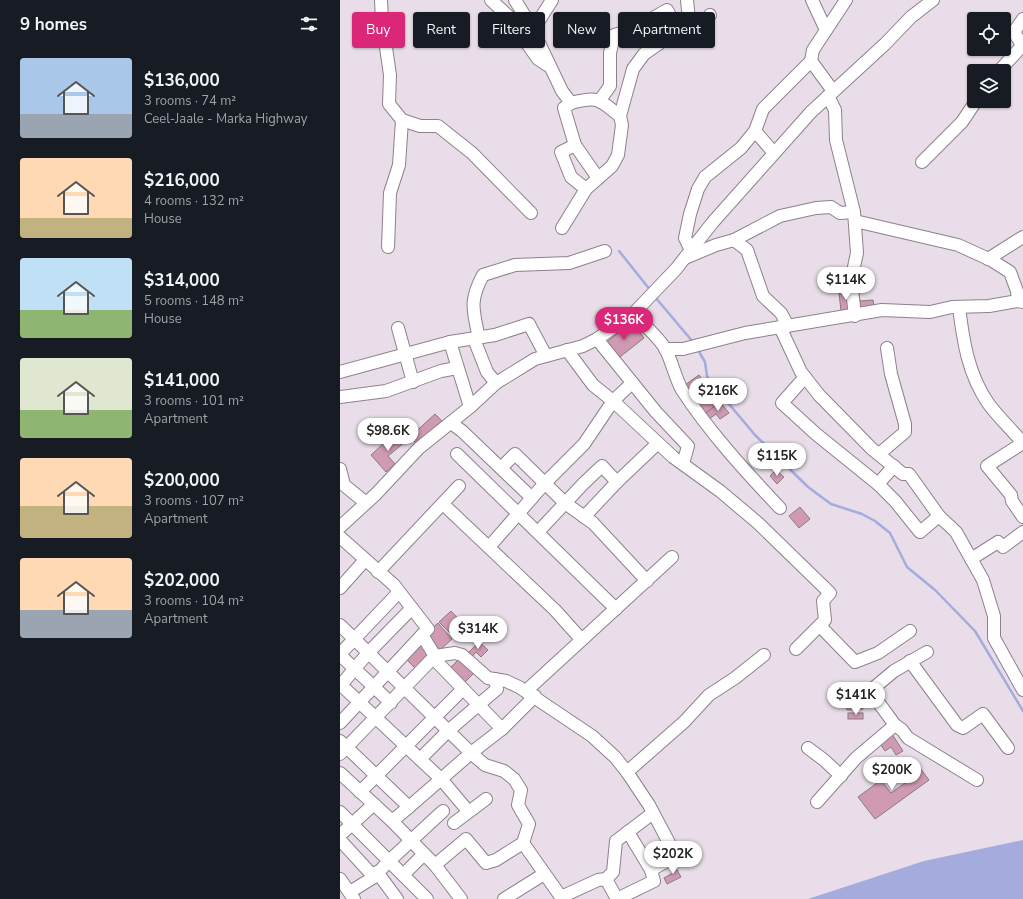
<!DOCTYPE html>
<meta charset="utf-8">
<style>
body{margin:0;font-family:"Nunito Sans",sans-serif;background:#242831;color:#f1f3f6;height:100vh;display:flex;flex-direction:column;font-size:15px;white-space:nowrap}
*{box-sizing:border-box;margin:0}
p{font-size:13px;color:#9ea1a6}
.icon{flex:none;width:22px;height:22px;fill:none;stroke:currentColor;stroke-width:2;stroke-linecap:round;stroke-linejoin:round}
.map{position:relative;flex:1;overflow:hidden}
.panel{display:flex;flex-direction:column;background:#171b24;width:340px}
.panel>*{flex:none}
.banner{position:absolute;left:12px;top:12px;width:380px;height:36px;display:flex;gap:8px}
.controls{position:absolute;left:627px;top:12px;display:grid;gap:8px}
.controls a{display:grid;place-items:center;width:44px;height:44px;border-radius:4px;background:#171b24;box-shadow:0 1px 3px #0004;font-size:20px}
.price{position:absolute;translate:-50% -34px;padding:0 9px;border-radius:14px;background:#fff;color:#222;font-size:13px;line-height:26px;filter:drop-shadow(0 1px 2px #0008)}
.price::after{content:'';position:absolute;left:50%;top:24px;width:12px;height:9px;margin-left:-6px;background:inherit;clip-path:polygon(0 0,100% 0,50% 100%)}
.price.current{background:#db2777;color:#fff}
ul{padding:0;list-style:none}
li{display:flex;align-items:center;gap:12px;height:100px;padding:0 20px}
li span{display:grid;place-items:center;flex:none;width:112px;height:80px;border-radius:4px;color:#555}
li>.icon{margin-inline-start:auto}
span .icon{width:48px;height:48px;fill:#fffc;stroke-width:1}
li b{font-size:17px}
h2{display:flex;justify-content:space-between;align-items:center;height:48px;padding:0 20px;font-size:17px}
.pill{padding:0 14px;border-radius:4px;background:#171b24;box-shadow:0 1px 3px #0004;font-size:14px;line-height:36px}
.pill.current{background:#db2777;color:#fff}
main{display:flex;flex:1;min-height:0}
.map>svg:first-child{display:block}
.water{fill:#a5abdd}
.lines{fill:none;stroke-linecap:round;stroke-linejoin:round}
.stream{stroke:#a5abdd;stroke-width:2.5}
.building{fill:#d09ab3;stroke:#877b80}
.minor-casing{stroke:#8c828c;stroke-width:14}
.minor{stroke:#fff;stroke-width:12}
</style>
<main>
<section class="panel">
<h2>9 homes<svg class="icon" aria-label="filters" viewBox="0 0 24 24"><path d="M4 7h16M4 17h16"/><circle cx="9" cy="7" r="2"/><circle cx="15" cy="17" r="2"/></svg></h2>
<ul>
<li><span style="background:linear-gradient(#a9c7e8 70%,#9aa5b1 0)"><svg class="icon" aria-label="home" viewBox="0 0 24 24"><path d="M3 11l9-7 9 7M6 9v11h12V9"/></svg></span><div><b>$136,000</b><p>3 rooms · 74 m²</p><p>Ceel-Jaale - Marka Highway</p></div></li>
<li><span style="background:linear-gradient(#ffd9b3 75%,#c2b280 0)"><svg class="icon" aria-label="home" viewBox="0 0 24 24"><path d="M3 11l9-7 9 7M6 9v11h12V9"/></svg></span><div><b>$216,000</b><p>4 rooms · 132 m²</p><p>House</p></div></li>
<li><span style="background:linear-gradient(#bfe0f5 65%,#8fb573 0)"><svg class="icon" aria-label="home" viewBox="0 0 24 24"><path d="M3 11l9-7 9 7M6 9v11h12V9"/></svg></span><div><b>$314,000</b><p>5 rooms · 148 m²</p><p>House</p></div></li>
<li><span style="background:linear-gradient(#dfe7d0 65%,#8fb573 0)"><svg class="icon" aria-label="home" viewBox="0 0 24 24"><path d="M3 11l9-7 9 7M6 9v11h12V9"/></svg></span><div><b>$141,000</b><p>3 rooms · 101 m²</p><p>Apartment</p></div></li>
<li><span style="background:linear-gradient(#ffd9b3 60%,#c2b280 0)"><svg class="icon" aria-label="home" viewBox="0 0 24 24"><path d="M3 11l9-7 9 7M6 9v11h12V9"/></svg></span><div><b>$200,000</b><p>3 rooms · 107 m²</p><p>Apartment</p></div></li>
<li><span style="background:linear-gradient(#ffd9b3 65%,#9aa5b1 0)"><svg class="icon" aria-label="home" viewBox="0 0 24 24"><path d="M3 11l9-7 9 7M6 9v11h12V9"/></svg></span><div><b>$202,000</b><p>3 rooms · 104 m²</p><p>Apartment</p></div></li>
</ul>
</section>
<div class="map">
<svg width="683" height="899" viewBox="0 0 683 899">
<rect width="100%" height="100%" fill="#e8dde8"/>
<polygon class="water" points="683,840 683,899 468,899 584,861"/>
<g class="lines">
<g class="stream">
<polyline points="279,251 311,291"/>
<polyline points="315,297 353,342"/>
<polyline points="358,350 365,362 367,376 384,398 415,435 468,487 491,504 522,514 535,521 550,533 567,567 595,590 635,631 683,711"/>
</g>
</g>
<g class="building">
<polygon points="511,292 513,309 501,311 499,293"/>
<polygon points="519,294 520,301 533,300 534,306 516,308 514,295"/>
<polygon points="292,322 304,338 276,360 263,345"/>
<polygon points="359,375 366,386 352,396 345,385"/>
<polygon points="371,390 380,402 365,414 356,402"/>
<polygon points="380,402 389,413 380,419 376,414 369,419 365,414"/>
<polygon points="95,414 102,421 77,444 70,437"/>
<polygon points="56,432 65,442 48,456 55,464 46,472 31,455"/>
<polygon points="436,470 444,477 437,484 430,476"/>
<polygon points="460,507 470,519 459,528 449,516"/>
<polygon points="111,611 125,626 114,637 99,622"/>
<polygon points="98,623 112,639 100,650 86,634"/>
<polygon points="79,642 93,655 77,670 64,657"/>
<polygon points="139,642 148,650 141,657 136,652 131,658 127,654"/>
<polygon points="120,658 135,672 123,684 108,670"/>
<polygon points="506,691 522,691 523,702 506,703"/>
<polygon points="523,703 523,709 507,710 506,704"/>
<rect x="508" y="713" width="15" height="6"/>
<polygon points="552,734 563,751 556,755 551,747 545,751 539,742"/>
<polygon points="574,760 589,780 535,819 518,797 537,783 535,781 548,772 551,777 543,783 551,793 572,778 564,767"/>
<polygon points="333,863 341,877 327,884 324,878 333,873 329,865"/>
</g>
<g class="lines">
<g class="minor-casing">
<g id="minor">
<polyline points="41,0 42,20 50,75 49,104 62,120 80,126 98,126 132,153 191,213"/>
<polyline points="151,0 179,26 186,42 198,59 207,65"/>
<path d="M175,0l16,26 31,65 9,12c28,-7 27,-4 49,13"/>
<polyline points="347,0 350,30"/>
<polyline points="472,0 486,30"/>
<polyline points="683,19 674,32 683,47"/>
<polyline points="193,30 212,0"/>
<polyline points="659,71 682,46"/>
<polyline points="493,91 471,61 473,50 506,0"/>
<polyline points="488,96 495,110 496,140 514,212 517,253 511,281 515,316"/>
<polyline points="260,100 270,86 270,53 274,35 292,30 327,10 338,30"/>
<polyline points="231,103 224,108 235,145 221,152 231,177 246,189"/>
<polyline points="415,131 434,153"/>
<polyline points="235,145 258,178"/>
<polyline points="582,162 622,122 636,101"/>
<polyline points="515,221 618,245 651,260 670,272 677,291 678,301"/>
<path d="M222,228l24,-39 26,-23 6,-11 4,-30 -2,-9 13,-47 11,-15 34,-24c13,2 24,-4 32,-15"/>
<polyline points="394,240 440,216 476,208 491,207 500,213 514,212"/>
<polyline points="48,247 50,193 59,165 62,120"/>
<polyline points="351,250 345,238 350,214 358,189 365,177 401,148 415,131 423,109 471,61"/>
<polyline points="345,258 376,245 394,240 407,250 423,296 441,313 448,326"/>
<polyline points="648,259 683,237"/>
<path d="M619,307c4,33 9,67 29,96 10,14 24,27 35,40l-36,23 24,29 1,6 11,16"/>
<path d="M293,314c11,11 26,23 33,36 6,12 10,30 16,40 28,43 64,82 98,118"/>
<polyline points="440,327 461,372 479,395 532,449 563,474 569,474 599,516 616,532 643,580 654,616 654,638 683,690"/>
<polyline points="58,328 73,382"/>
<path d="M139,338c-6,-28 -10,-37 4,-63l32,-10 54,-2 36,-12"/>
<polyline points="134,339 147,372 156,383"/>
<polyline points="257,339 316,412 348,446 343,464"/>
<polyline points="110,342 130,407"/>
<polyline points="325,349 343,349 405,333 542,310 590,312 612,307 649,306 678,301 683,302"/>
<polyline points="227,350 253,385 273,401 333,457 380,491 418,523 490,593 483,601 485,620 456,649"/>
<polyline points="0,372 110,342 155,335 189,324 206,356"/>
<polyline points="465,377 442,403 476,434 538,484 555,501 580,532 599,516"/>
<polyline points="0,397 46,391 101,371 117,368"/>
<polyline points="111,423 122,431 192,498"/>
<polyline points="117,454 276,609"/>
<polyline points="539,454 565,432 565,424 551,374 547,348"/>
<polyline points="161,468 175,454 225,503 253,523 307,581"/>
<polyline points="0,469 4,485 26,503"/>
<polyline points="538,484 554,466"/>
<polyline points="103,504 215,610 241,639"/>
<polyline points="244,517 277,482 318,443"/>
<polyline points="0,527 36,494 79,448 130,407 156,383 195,359 243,346 257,339 293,314 336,269 373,222 471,112 545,44 571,17 593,0"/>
<polyline points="198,532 243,484 262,466 277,482"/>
<polyline points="0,537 54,585 88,629 82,635 95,656 97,662 162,729"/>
<polyline points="149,547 205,483 244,444 273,401 292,383"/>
<polyline points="631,559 658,542 663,547 683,532"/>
<polyline points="38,572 119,486"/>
<polyline points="0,588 25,560"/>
<polyline points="0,625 131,753 145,765 164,771 174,779 181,790 178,805 189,824 183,843 156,860 146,863 126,839 95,865"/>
<polyline points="480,626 515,662 538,653 570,631"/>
<polyline points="587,652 554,671 530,691 555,725 562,730 568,738 637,780"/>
<polyline points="0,654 59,592"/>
<polyline points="0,655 51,703"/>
<polyline points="570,661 617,725 623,728 643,714 668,748"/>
<polyline points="0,684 101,779 128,811"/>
<polyline points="0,686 28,653 72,608"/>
<polyline points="186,691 332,557"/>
<polyline points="0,723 82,635"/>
<polyline points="0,741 69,807 52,821 95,865 121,899"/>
<polyline points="468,748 484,760 501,776"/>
<polyline points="0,754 95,656 115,653 122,655 148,678 166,681 179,687 252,736 275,757 287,772 309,805 336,856 311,870 288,832"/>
<polyline points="80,759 108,731 157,689 155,679"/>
<polyline points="287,772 344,722 369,695 395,678 424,655"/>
<polyline points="0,773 52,821"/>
<polyline points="20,792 123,689"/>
<polyline points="477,802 516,758 555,725"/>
<polyline points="69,807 131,753 162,729 195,696"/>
<polyline points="0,812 87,899"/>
<polyline points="114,823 146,799"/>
<polyline points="0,835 34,804"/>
<polyline points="0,840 34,877 10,892"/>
<polyline points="183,843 221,897"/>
<polyline points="37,872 57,899"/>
<polyline points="63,875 84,854"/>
<polyline points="34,877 49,861 103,811"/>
<polyline points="0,879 14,899"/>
<polyline points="266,879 273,872 276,841 313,813"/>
<polyline points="221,897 258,880 266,879 277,899"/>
<polyline points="164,899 204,874"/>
<polyline points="277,899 314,881 311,870"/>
</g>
</g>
<use href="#minor" class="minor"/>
</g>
</svg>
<div class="controls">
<a><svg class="icon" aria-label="locate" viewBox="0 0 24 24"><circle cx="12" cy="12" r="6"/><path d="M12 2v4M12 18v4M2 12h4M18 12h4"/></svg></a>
<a><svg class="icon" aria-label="layers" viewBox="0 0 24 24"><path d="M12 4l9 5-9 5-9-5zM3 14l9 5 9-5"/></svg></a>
</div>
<b class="price" style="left:506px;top:301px">$114K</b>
<b class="price current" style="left:284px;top:341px">$136K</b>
<b class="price" style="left:378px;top:412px">$216K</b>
<b class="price" style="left:48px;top:452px">$98.6K</b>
<b class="price" style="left:437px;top:477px">$115K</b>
<b class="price" style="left:138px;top:650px">$314K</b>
<b class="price" style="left:516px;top:716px">$141K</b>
<b class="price" style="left:552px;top:791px">$200K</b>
<b class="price" style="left:333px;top:875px">$202K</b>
<div class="banner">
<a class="pill current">Buy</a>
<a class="pill">Rent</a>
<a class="pill">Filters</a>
<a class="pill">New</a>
<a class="pill">Apartment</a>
</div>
</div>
</main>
